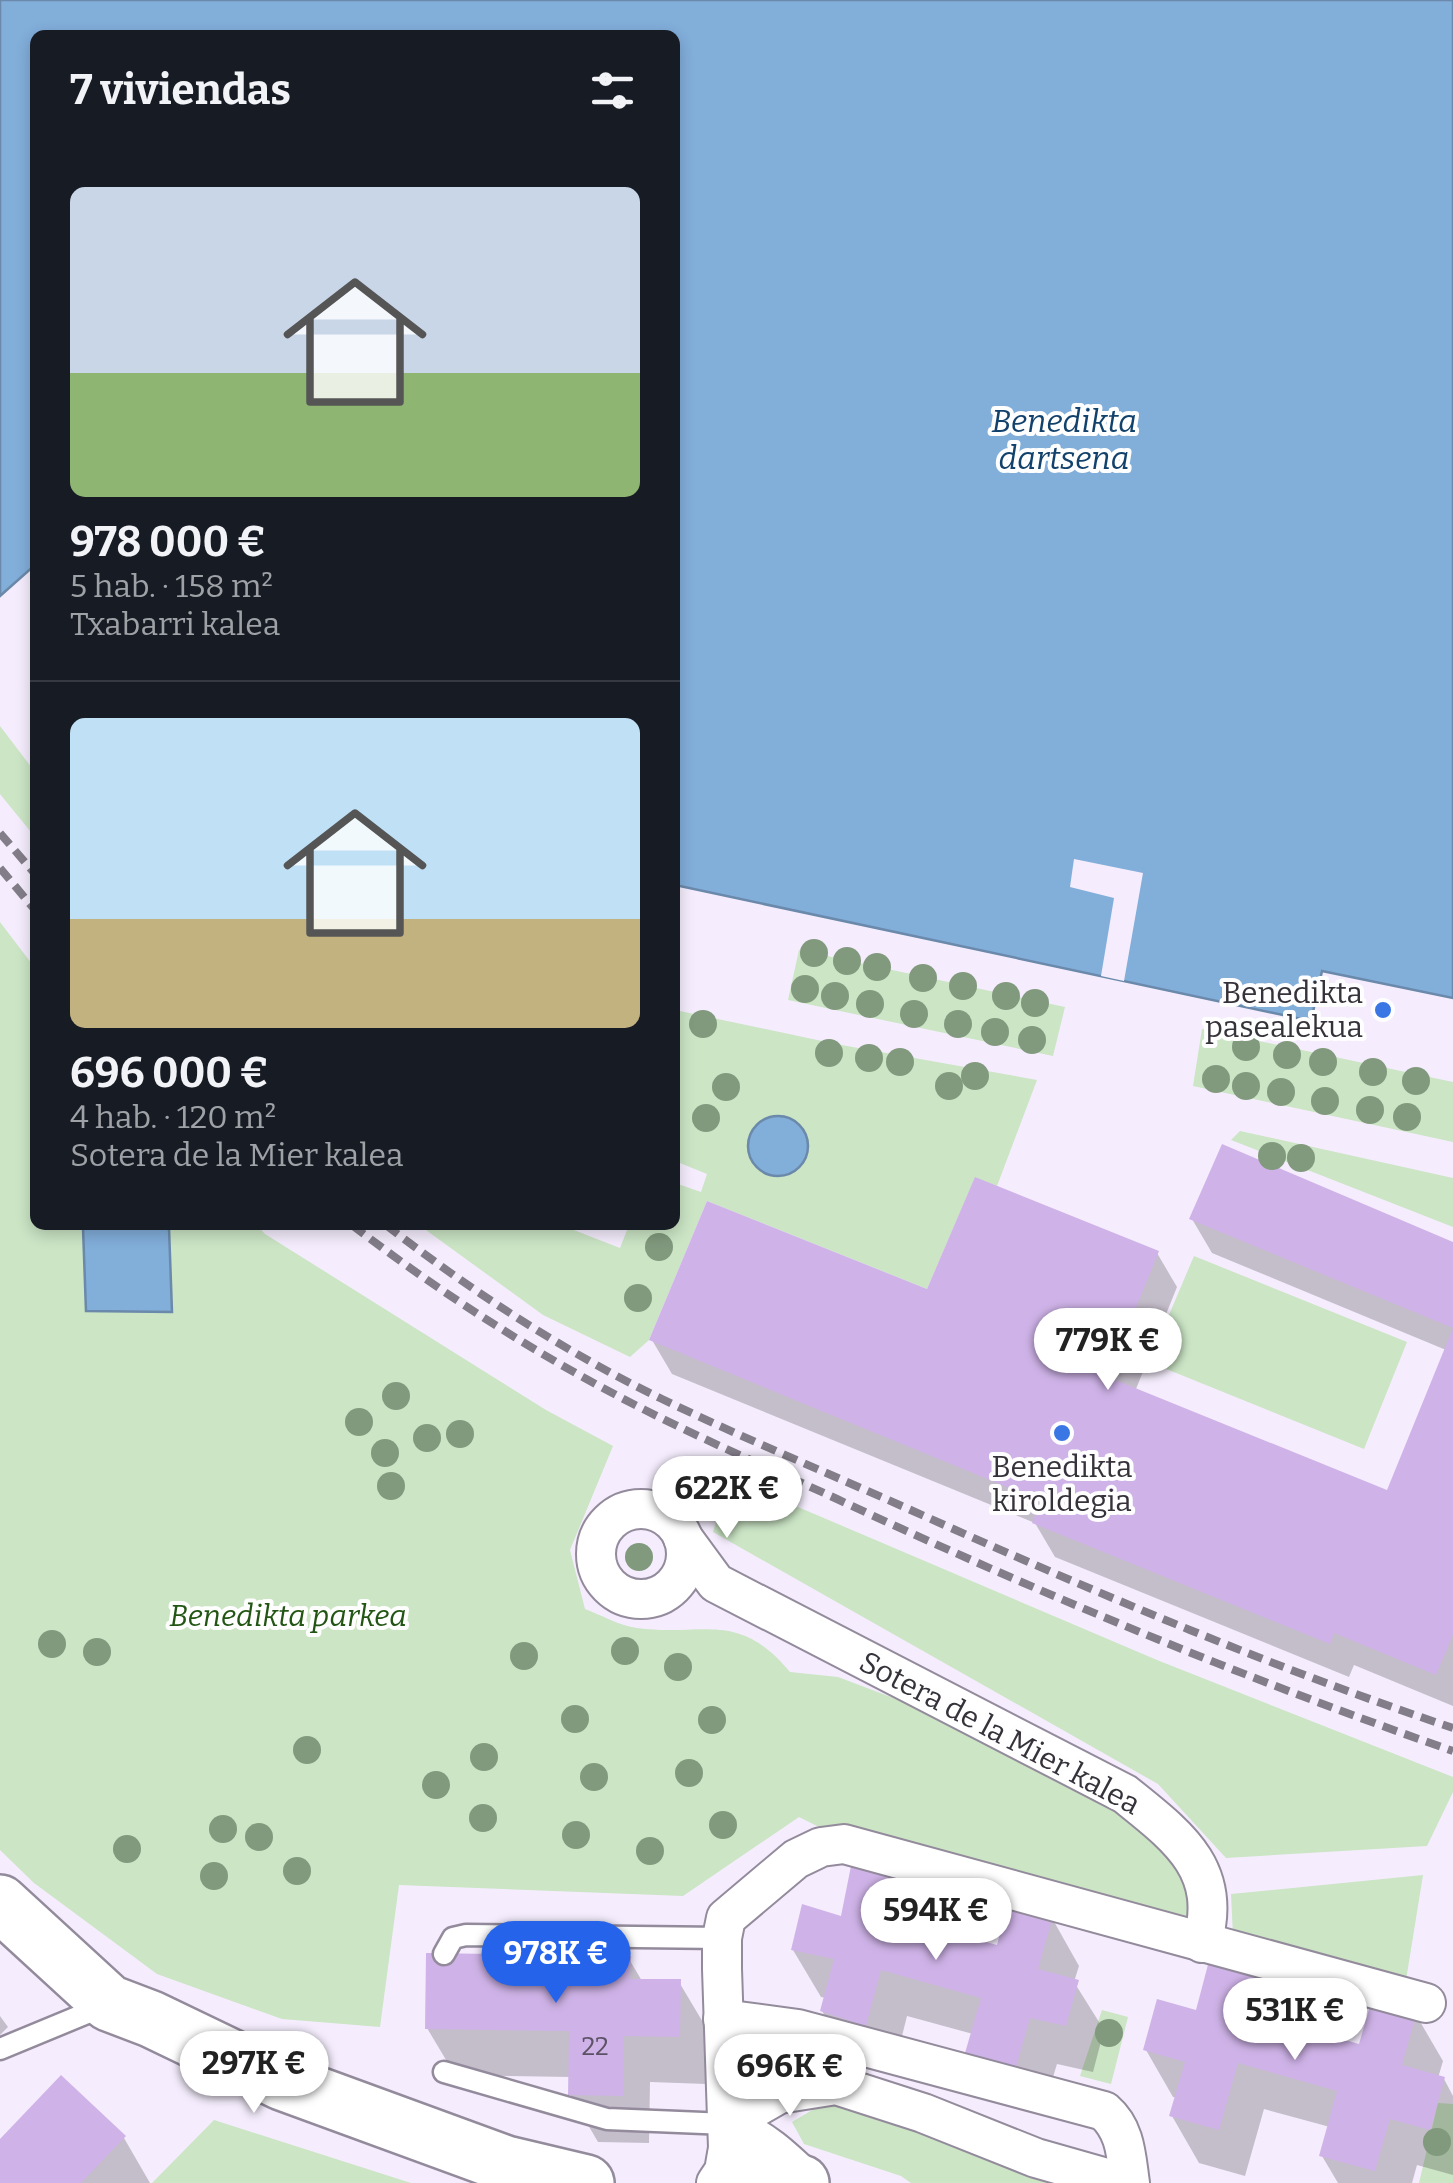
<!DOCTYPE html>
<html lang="es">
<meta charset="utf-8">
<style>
body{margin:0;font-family:Bitter,serif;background:#20242c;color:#f1f3f6;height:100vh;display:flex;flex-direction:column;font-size:38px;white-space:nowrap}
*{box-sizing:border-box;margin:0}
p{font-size:32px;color:#9ea1a6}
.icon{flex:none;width:55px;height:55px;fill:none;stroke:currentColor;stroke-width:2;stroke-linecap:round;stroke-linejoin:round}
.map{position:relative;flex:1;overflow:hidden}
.sheet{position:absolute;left:30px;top:30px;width:650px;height:1200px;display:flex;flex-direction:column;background:#171b24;border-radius:15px;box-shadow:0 5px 15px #0003}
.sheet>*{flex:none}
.price{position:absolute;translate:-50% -85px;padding:0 22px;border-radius:35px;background:#fff;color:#222;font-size:32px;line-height:65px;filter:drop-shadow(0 2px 5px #0008)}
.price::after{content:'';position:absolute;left:50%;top:60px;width:30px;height:22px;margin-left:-15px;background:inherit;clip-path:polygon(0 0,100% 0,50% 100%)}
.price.active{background:#2563eb;color:#fff}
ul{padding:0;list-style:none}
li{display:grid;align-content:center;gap:20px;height:530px;padding:0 40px}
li+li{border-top:2px solid #363941}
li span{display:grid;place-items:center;height:310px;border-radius:15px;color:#555}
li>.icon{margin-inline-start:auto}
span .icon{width:180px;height:180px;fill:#fffc;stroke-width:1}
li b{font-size:42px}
h2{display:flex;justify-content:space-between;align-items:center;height:120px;padding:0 40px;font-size:42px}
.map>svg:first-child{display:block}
.green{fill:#cbe5c5}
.water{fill:#82aeda;stroke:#6b89aa;stroke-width:2.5}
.pier{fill:#f5edfd}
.shadow{fill:#0003}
.building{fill:#cfb3e8}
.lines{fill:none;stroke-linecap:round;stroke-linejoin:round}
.lane-casing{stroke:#938b9c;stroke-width:25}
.street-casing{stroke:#938b9c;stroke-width:42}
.secondary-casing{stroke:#938b9c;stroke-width:60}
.lane{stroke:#fff;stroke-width:20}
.street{stroke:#fff;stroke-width:38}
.secondary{stroke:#fff;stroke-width:55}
.rail{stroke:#827d88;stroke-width:8;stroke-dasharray:15 8;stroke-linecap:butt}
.tree{fill:#81997d}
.poi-dot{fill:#3b76e5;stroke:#fefefe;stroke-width:4}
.labels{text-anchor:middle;stroke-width:8;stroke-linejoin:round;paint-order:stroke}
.number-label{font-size:25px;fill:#5c5266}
.poi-label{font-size:30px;fill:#36323a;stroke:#fefefe;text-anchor:end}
.park-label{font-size:30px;font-style:italic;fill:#225514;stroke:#fefefe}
.street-label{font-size:30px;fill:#36323a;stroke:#fefefe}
.water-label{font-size:32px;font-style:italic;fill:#12426c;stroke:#fefefe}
</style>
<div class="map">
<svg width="1453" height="2183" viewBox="0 0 1453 2183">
<rect width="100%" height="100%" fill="#f5edfd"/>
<g class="green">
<polygon points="0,726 35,772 35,837 0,794"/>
<path d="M0,922l35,46v257h222l8,9 281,176 67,36 -43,104 15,59c16,6 35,17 52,19 65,9 101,-19 153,44l48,5 74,28 207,102 38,30 27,38 11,46 -378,-95 -18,-9 -116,79 -284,-11 -19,142 -98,-8 -125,-45 -123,-91 -34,-33z"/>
<polygon points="799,950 1065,1007 1053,1056 788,1000"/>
<polygon points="675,1010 836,1044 1037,1080 997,1186 975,1178 927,1289 707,1201 649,1340 630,1357 543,1315 419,1225 561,1225 620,1248 629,1225 675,1225 675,1183 701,1192 707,1174 675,1161"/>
<polygon points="1202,1029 1453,1082 1453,1142 1193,1086"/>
<polygon points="1240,1131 1453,1178 1453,1227 1231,1140"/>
<polygon points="1194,1256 1407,1342 1364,1449 1149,1362"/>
<polygon points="730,1478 1157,1660 1453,1777 1453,1792 1427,1846 1226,1858 1158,1784 713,1532"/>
<polygon points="1423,1875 1406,1980 1233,1936 1231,1894"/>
<polygon points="1102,2010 1128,2017 1111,2084 1080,2076"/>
<polygon points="836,2096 1089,2183 911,2183 901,2176 804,2144 792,2122"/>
<polygon points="1438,2103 1453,2104 1453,2183 1419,2183"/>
<polygon points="214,2120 411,2183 152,2183"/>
</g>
<g class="water">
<polygon points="0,0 1453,0 1453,998 1322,971 1311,1021 675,885 675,35 35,35 35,565 0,596"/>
<circle cx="778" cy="1146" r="30"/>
<polygon points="83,1228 169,1228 172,1312 86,1311"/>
</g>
<polygon class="pier" points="1074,859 1143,873 1124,981 1101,976 1114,898 1070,887"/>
<g class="shadow">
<polygon points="1192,1219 1453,1244 1453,1706 1354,1665 1349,1677 1055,1557 1035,1523 672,1374 652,1340 1157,1253 1177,1287 1136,1389 1388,1493 1446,1350 1212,1253"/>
<polygon points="898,1876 926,1924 925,1927 999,1948 1052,1918 1079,1966 1074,1982 1104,2030 1093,2072 1057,2064 1042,2113 995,2100 967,2053 973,2034 907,2016 893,2072 850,2058 822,2011 826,1998 821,1997 793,1950 843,1919"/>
<polygon points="629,1959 642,1981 679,1982 707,2029 706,2084 650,2082 649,2143 598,2142 570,2094 571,2077 455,2075 427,2028"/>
<polygon points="1259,1973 1286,2021 1285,2026 1361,2047 1415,2013 1443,2061 1438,2078 1444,2079 1453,2096 1453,2175 1417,2165 1412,2183 1338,2183 1322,2156 1330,2127 1264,2109 1245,2176 1199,2163 1172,2116 1177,2098 1173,2097 1146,2050"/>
<polygon points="0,2016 8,2027 0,2035"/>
<polygon points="124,2138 150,2183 0,2183 0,2142"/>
</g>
<g class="building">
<polygon points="1222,1144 1453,1242 1453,1635 1436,1675 1334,1633 1330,1644 1032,1523 1041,1501 649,1340 707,1201 927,1289 975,1177 1159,1251 1108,1377 1387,1490 1453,1328 1189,1219"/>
<polygon points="852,1861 900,1874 889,1915 997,1945 1008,1904 1053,1916 1038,1969 1079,1980 1066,2026 1030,2018 1016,2067 965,2053 981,1998 881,1970 866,2026 820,2011 834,1959 791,1950 802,1904 841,1916"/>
<polygon points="426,1953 631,1956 630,1979 681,1979 680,2037 624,2036 623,2096 568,2095 569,2031 425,2029"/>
<polygon points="1210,1957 1260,1971 1249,2013 1359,2044 1372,1999 1417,2011 1402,2065 1445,2077 1430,2130 1390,2119 1375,2171 1319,2156 1337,2091 1238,2063 1219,2130 1169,2116 1185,2062 1143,2050 1157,1999 1196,2010"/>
<polygon points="61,2075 126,2136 81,2183 0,2183 0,2139"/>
</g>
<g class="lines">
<g class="lane-casing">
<g id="lane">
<polyline points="444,1954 453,1938 466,1935 722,1938"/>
<polyline points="0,2049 104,2006"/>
<polyline points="444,2072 607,2119 727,2124"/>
</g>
</g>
<g class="street-casing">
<g id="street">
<circle cx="641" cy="1554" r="45"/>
<path d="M683,1538l33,45 409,211c52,42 99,75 77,149"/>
<path d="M723,2019l75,10 306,82c22,19 22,45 26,72"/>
<polyline points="727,2124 779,2094 836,2085 923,2113 1036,2158 1124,2183"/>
<path d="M727,2124c34,13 56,34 82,59"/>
<polyline points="716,2183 724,2171 728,2148 722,1969 722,1938 726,1918 796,1859 821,1847 844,1844 1426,2003"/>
</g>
</g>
<g class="secondary-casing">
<g id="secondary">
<polyline points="0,1903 109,2003 151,2019 282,2082 506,2164 586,2183"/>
<polyline points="738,2183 770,2180 801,2183"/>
</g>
</g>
<use href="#lane" class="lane"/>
<use href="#street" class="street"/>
<use href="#secondary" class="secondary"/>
<g class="rail">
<polyline points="0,833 35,874"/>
<polyline points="0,868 35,910"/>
<path d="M352,1225c91,70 190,133 293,185 63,32 129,60 192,89 202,94 406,179 616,252"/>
<path d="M386,1225c85,66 179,127 276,174 79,38 161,72 242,108 181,81 361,158 549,221"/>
</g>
</g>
<g class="tree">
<circle cx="814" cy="953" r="14"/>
<circle cx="847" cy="961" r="14"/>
<circle cx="877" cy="967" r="14"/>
<circle cx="923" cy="978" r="14"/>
<circle cx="963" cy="986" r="14"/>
<circle cx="805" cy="989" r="14"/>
<circle cx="835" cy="996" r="14"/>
<circle cx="1006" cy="996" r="14"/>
<circle cx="1035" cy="1003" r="14"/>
<circle cx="870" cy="1004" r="14"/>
<circle cx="914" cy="1014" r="14"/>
<circle cx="703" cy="1024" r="14"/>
<circle cx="958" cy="1024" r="14"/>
<circle cx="995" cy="1032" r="14"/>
<circle cx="1032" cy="1040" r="14"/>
<circle cx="1246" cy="1047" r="14"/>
<circle cx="829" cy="1053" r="14"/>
<circle cx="1287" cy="1055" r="14"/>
<circle cx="869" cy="1058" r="14"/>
<circle cx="900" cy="1062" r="14"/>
<circle cx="1323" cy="1062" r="14"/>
<circle cx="1373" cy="1072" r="14"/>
<circle cx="975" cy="1076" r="14"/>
<circle cx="1216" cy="1079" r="14"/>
<circle cx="1416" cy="1081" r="14"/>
<circle cx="949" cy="1086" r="14"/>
<circle cx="1246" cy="1086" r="14"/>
<circle cx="726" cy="1087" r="14"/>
<circle cx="1281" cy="1092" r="14"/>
<circle cx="1325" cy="1101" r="14"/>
<circle cx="1370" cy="1110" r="14"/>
<circle cx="1407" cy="1117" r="14"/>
<circle cx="706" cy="1118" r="14"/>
<circle cx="1272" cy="1156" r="14"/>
<circle cx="1301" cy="1158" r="14"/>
<circle cx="659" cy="1247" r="14"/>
<circle cx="638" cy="1298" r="14"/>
<circle cx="396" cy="1396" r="14"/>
<circle cx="359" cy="1422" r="14"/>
<circle cx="460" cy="1434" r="14"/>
<circle cx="427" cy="1438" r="14"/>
<circle cx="385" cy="1453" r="14"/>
<circle cx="391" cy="1486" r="14"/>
<circle cx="639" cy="1557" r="14"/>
<circle cx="52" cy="1644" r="14"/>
<circle cx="625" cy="1651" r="14"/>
<circle cx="97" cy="1652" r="14"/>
<circle cx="524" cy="1656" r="14"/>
<circle cx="678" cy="1667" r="14"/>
<circle cx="575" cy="1719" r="14"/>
<circle cx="712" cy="1720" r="14"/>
<circle cx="307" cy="1750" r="14"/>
<circle cx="484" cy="1757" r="14"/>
<circle cx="689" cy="1773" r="14"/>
<circle cx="594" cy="1777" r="14"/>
<circle cx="436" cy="1785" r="14"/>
<circle cx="483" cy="1818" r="14"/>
<circle cx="723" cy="1825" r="14"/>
<circle cx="223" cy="1829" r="14"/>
<circle cx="576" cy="1835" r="14"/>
<circle cx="259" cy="1837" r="14"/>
<circle cx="127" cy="1849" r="14"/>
<circle cx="650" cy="1851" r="14"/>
<circle cx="297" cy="1871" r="14"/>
<circle cx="214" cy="1876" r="14"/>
<circle cx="1109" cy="2033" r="14"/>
<circle cx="1437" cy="2142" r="14"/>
</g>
<g class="poi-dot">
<circle cx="1383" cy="1010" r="10"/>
<circle cx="1062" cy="1433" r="10"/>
</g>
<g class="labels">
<g class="number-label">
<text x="595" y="2055">22</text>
</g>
<g class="poi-label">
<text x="1363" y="1003">Benedikta<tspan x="1363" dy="34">pasealekua</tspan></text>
<text x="1062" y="1477" text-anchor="middle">Benedikta<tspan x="1062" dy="34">kiroldegia</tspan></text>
</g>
<g class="park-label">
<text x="288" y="1626">Benedikta parkea</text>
</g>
<g class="street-label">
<text transform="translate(1000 1733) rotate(28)" y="10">Sotera de la Mier kalea</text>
</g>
<g class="water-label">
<text x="1064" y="432">Benedikta<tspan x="1064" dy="37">dartsena</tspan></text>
</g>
</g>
</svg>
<b class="price" style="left:1108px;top:1393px">779K €</b>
<b class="price" style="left:727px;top:1541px">622K €</b>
<b class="price" style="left:936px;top:1963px">594K €</b>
<b class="price active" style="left:556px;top:2006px">978K €</b>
<b class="price" style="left:1295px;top:2063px">531K €</b>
<b class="price" style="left:254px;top:2116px">297K €</b>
<b class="price" style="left:790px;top:2119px">696K €</b>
<section class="sheet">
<h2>7 viviendas<svg class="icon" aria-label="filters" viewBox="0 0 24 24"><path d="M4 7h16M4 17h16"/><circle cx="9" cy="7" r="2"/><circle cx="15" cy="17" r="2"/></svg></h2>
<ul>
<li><span style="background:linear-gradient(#c9d6e8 60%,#8fb573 0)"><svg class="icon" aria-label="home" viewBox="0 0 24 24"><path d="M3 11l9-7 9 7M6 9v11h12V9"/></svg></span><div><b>978 000 €</b><p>5 hab. · 158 m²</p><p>Txabarri kalea</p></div></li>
<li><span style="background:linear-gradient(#bfe0f5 65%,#c2b280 0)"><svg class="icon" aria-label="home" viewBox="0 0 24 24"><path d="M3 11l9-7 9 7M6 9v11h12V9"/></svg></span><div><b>696 000 €</b><p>4 hab. · 120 m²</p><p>Sotera de la Mier kalea</p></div></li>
</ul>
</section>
</div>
